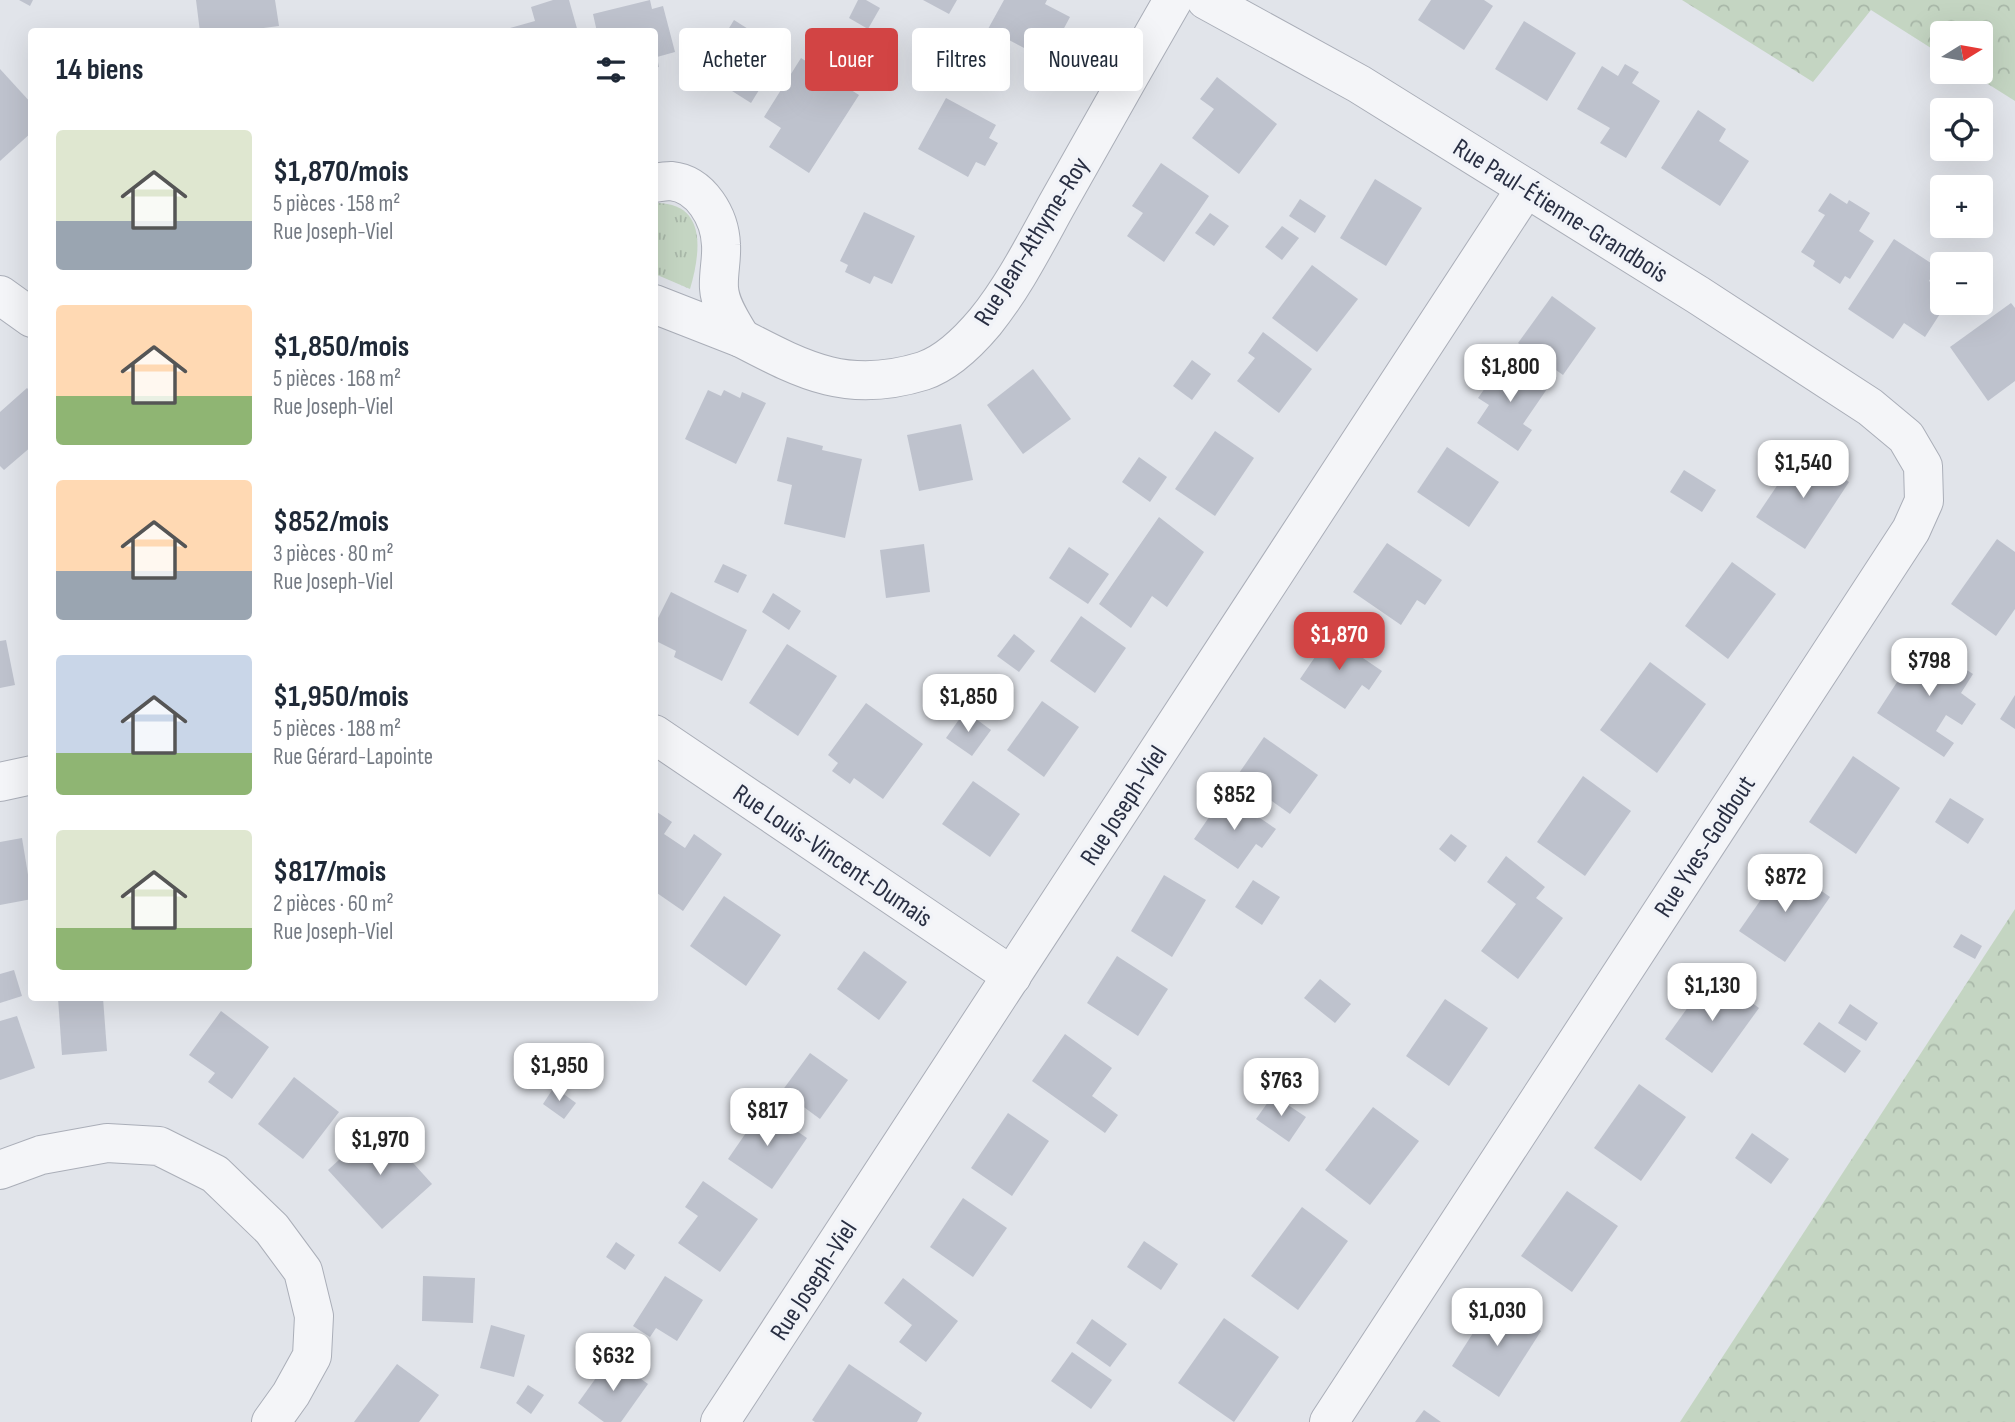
<!DOCTYPE html>
<html lang="fr">
<meta charset="utf-8">
<style>
body{margin:0;font-family:"Sofia Sans Condensed",sans-serif;background:#f2f2f3;color:#1f2937;height:100vh;display:flex;flex-direction:column;font-size:26px;white-space:nowrap}
*{box-sizing:border-box;margin:0}
p{font-size:23px;color:#747a83}
.icon{flex:none;width:38px;height:38px;fill:none;stroke:currentColor;stroke-width:2;stroke-linecap:round;stroke-linejoin:round}
.map{position:relative;flex:1;overflow:hidden}
.sheet{position:absolute;left:28px;top:28px;width:630px;height:973px;display:flex;flex-direction:column;background:#fff;border-radius:7px;box-shadow:0 7px 28px #0002}
.sheet>*{flex:none}
.hud{position:absolute;left:679px;top:28px;width:665px;height:63px;display:flex;gap:14px}
.needle{width:46px;rotate:79deg}
.tools{position:absolute;left:1930px;top:21px;display:grid;gap:14px}
.tools a{display:grid;place-items:center;width:63px;height:63px;border-radius:7px;background:#fff;box-shadow:0 7px 28px #0002;font-size:35px}
.price{position:absolute;translate:-50% -60px;padding:0 16px;border-radius:14px;background:#fff;color:#222;font-size:23px;line-height:46px;filter:drop-shadow(0 2px 4px #0008)}
.price::after{content:'';position:absolute;left:50%;top:42px;width:21px;height:16px;margin-left:-10px;background:inherit;clip-path:polygon(0 0,100% 0,50% 100%)}
.price.selected{background:#d24444;color:#fff}
ul{padding:0;list-style:none}
li{display:flex;align-items:center;gap:21px;height:175px;padding:0 28px}
li span{display:grid;place-items:center;flex:none;width:196px;height:140px;border-radius:7px;color:#555}
li>.icon{margin-inline-start:auto}
span .icon{width:84px;height:84px;fill:#fffc;stroke-width:1}
li b{font-size:30px}
h2{display:flex;justify-content:space-between;align-items:center;height:84px;padding:0 28px;font-size:30px}
.pill{padding:0 24px;border-radius:7px;background:#fff;box-shadow:0 7px 28px #0002;font-size:24px;line-height:63px}
.pill.selected{background:#d24444;color:#fff}
.map>svg:first-child{display:block}
.grass{fill:url(#grass-tufts)}
.forest{fill:url(#forest-crowns)}
.building{fill:#bec2cd}
.lines{fill:none;stroke-linecap:round;stroke-linejoin:round}
.minor-casing{stroke:#aaaeb8;stroke-width:40}
.minor{stroke:#f4f5f8;stroke-width:38}
.labels{text-anchor:middle;stroke-width:7;stroke-linejoin:round;paint-order:stroke}
.street-label{font-size:26px;fill:#292f43;stroke:#f1f3f8}
</style>
<div class="map">
<svg width="2015" height="1422" viewBox="0 0 2015 1422">
<defs>
<pattern id="grass-tufts" width="24" height="20" patternUnits="userSpaceOnUse" patternTransform="scale(1.75)"><rect width="24" height="20" fill="#c4d5c2"/><path d="M3 7l-1-3M5 7V3M7 7l1-3M15 17l-1-3M17 17v-4M19 17l1-3" fill="none" stroke="#a8b7a8"/></pattern>
<pattern id="forest-crowns" width="20" height="18" patternUnits="userSpaceOnUse" patternTransform="scale(1.75)"><rect width="20" height="18" fill="#c4d5c2"/><path d="M2 6a3 3 0 1 1 6 0M12 15a3 3 0 1 1 6 0" fill="none" stroke="#a8b7a8"/></pattern>
</defs>
<rect width="100%" height="100%" fill="#e1e4ea"/>
<path class="grass" d="M655,203c52,-1 46,49 35,86l-35,-15z"/>
<g class="forest">
<polygon points="1682,0 2015,0 2015,101 1969,72 1981,72 1981,33 1942,33 1942,55 1871,10 1813,82"/>
<polygon points="2015,909 2015,1422 1680,1422"/>
</g>
<g class="building">
<polygon points="19,0 33,0 30,6"/>
<polygon points="196,0 275,0 279,26 234,32 200,32"/>
<polygon points="553,0 569,0 578,32 511,32 510,28 535,21 531,7"/>
<polygon points="650,0 652,9 663,6 675,52 657,57 659,67 654,68 654,32 597,32 593,14"/>
<polygon points="858,0 866,0 880,8 868,29 849,18"/>
<polygon points="923,0 957,0 949,14"/>
<polygon points="1004,0 1047,0 1045,4 1070,17 1047,60 988,29"/>
<polygon points="1431,0 1484,0 1493,6 1464,50 1418,20"/>
<polygon points="734,20 783,51 751,103 702,72"/>
<polygon points="1524,21 1576,53 1547,101 1495,69"/>
<polygon points="957,45 977,55 963,81 943,70"/>
<polygon points="801,58 859,95 809,173 769,147 781,128 764,117"/>
<polygon points="1625,64 1639,72 1632,83 1660,101 1626,158 1600,143 1610,128 1577,109 1602,66 1618,76"/>
<polygon points="0,69 32,104 32,132 0,161"/>
<polygon points="1217,77 1277,124 1239,174 1192,138 1214,109 1200,99"/>
<polygon points="946,98 996,125 989,138 998,143 985,166 976,162 968,177 918,149"/>
<polygon points="1698,110 1726,129 1719,141 1749,161 1720,206 1661,168"/>
<polygon points="1161,163 1209,196 1164,262 1127,236 1143,213 1132,206"/>
<polygon points="1375,179 1422,208 1386,266 1340,238"/>
<polygon points="1830,193 1847,204 1849,200 1870,213 1859,231 1874,241 1850,279 1845,276 1840,284 1813,266 1815,261 1801,252 1825,215 1818,211"/>
<polygon points="1300,199 1326,216 1315,233 1289,216"/>
<polygon points="864,212 915,236 892,284 874,276 870,284 845,272 848,265 840,261"/>
<polygon points="1210,213 1229,226 1214,246 1195,233"/>
<polygon points="1282,226 1299,238 1282,260 1265,247"/>
<polygon points="1894,239 1937,267 1929,281 1942,290 1942,303 1947,303 1925,337 1904,323 1893,339 1848,309"/>
<polygon points="1312,265 1358,299 1317,352 1272,318"/>
<polygon points="1552,296 1596,328 1563,375 1518,343"/>
<polygon points="2011,303 2015,308 2015,381 1988,401 1950,347"/>
<polygon points="1263,332 1312,369 1279,413 1237,381 1255,358 1248,353"/>
<polygon points="1192,360 1211,374 1192,400 1173,386"/>
<polygon points="1505,360 1547,389 1523,424 1532,430 1518,451 1477,423 1489,405 1478,398"/>
<polygon points="1033,369 1071,419 1023,454 987,405"/>
<polygon points="27,388 32,393 32,446 4,470 0,466 0,412"/>
<polygon points="708,390 721,396 724,390 740,398 742,392 766,403 736,464 685,439"/>
<polygon points="961,424 973,480 919,491 907,435"/>
<polygon points="1215,431 1254,458 1215,516 1175,489"/>
<polygon points="787,437 823,446 822,450 862,459 845,538 784,524 792,485 777,481"/>
<polygon points="1447,447 1499,482 1469,527 1417,492"/>
<polygon points="1801,450 1849,482 1805,549 1756,517"/>
<polygon points="1139,457 1167,477 1150,502 1122,482"/>
<polygon points="1684,470 1716,490 1702,512 1670,492"/>
<polygon points="1159,517 1204,552 1167,607 1152,596 1131,628 1099,604"/>
<polygon points="1997,539 2015,552 2015,609 1996,636 1951,604"/>
<polygon points="1387,543 1442,580 1425,605 1417,600 1401,625 1353,592"/>
<polygon points="924,544 930,592 886,598 880,550"/>
<polygon points="1069,547 1109,574 1088,604 1049,578"/>
<polygon points="1732,562 1776,594 1728,659 1685,626"/>
<polygon points="723,564 747,575 738,593 714,582"/>
<polygon points="671,592 747,630 722,681 674,657 676,651 654,640 654,626"/>
<polygon points="773,593 801,611 789,630 762,612"/>
<polygon points="1081,616 1126,648 1095,693 1050,661"/>
<polygon points="1326,633 1382,671 1369,690 1362,685 1345,709 1300,679 1317,654 1313,652"/>
<polygon points="1014,634 1035,651 1019,672 997,656"/>
<polygon points="6,640 15,685 0,688 0,641"/>
<polygon points="1923,642 1973,674 1961,693 1976,704 1962,725 1946,715 1936,731 1954,743 1944,757 1877,713"/>
<polygon points="787,644 837,676 798,736 749,703"/>
<polygon points="1650,662 1706,704 1657,773 1600,730"/>
<polygon points="979,685 994,695 981,714 967,704"/>
<polygon points="2015,695 2015,729 2000,719"/>
<polygon points="1042,701 1079,727 1044,777 1007,750"/>
<polygon points="866,703 923,744 883,799 854,778 850,784 832,771 838,763 828,755"/>
<polygon points="965,711 991,730 972,756 946,738"/>
<polygon points="1264,737 1318,775 1290,814 1237,776"/>
<polygon points="1853,756 1900,788 1856,854 1809,822"/>
<polygon points="1583,776 1631,811 1585,876 1537,842"/>
<polygon points="973,781 1020,814 990,857 942,824"/>
<polygon points="1225,794 1276,829 1262,848 1256,844 1238,869 1194,839"/>
<polygon points="1950,798 1984,819 1968,844 1935,822"/>
<polygon points="654,810 672,822 664,834 685,848 694,834 722,854 683,911 654,891"/>
<polygon points="1451,834 1467,846 1455,862 1439,849"/>
<polygon points="22,838 32,899 0,905 0,842"/>
<polygon points="1506,856 1545,887 1536,898 1563,918 1518,979 1481,951 1516,904 1487,882"/>
<polygon points="1785,865 1830,897 1785,962 1739,931"/>
<polygon points="1164,875 1206,900 1172,957 1131,931"/>
<polygon points="1253,880 1280,897 1262,925 1235,907"/>
<polygon points="724,896 781,935 746,986 690,946"/>
<polygon points="1961,934 1982,946 1975,959 1953,947"/>
<polygon points="864,951 907,982 879,1020 837,989"/>
<polygon points="1117,956 1168,989 1138,1036 1087,1003"/>
<polygon points="14,970 22,996 0,1003 0,974"/>
<polygon points="1712,974 1759,1008 1712,1073 1665,1039"/>
<polygon points="1320,979 1351,1004 1335,1023 1304,998"/>
<polygon points="58,998 103,998 107,1051 62,1055"/>
<polygon points="1445,999 1488,1028 1449,1086 1406,1056"/>
<polygon points="1850,1004 1878,1023 1866,1041 1838,1023"/>
<polygon points="221,1011 269,1047 232,1099 208,1082 215,1073 189,1055"/>
<polygon points="17,1016 35,1068 0,1080 0,1021"/>
<polygon points="1819,1022 1861,1051 1845,1073 1803,1044"/>
<polygon points="1065,1034 1112,1068 1092,1096 1118,1115 1105,1133 1032,1081"/>
<polygon points="810,1053 848,1080 820,1119 782,1091"/>
<polygon points="294,1077 339,1112 303,1159 258,1124"/>
<polygon points="1639,1084 1686,1117 1641,1181 1594,1148"/>
<polygon points="554,1087 576,1103 564,1119 543,1104"/>
<polygon points="1273,1095 1306,1117 1289,1142 1256,1119"/>
<polygon points="1373,1107 1419,1141 1370,1205 1325,1170"/>
<polygon points="763,1108 807,1138 772,1189 728,1159"/>
<polygon points="1008,1113 1049,1141 1012,1196 971,1168"/>
<polygon points="378,1124 432,1184 382,1229 328,1170"/>
<polygon points="1752,1133 1789,1159 1771,1184 1735,1158"/>
<polygon points="703,1181 758,1219 720,1272 678,1243 698,1216 685,1207"/>
<polygon points="1567,1191 1618,1226 1572,1292 1521,1256"/>
<polygon points="963,1198 1007,1228 973,1277 930,1247"/>
<polygon points="1302,1207 1348,1241 1298,1310 1251,1276"/>
<polygon points="1144,1241 1178,1264 1161,1290 1127,1267"/>
<polygon points="616,1242 635,1255 625,1270 606,1257"/>
<polygon points="423,1276 475,1278 473,1323 422,1321"/>
<polygon points="665,1276 703,1300 677,1341 656,1328 650,1337 633,1326"/>
<polygon points="903,1278 958,1321 926,1362 899,1342 912,1325 884,1303"/>
<polygon points="1494,1300 1541,1331 1499,1397 1452,1366"/>
<polygon points="1224,1318 1279,1357 1234,1422 1178,1383"/>
<polygon points="1092,1319 1127,1344 1110,1367 1076,1343"/>
<polygon points="491,1325 525,1335 514,1377 480,1368"/>
<polygon points="1072,1352 1112,1380 1091,1409 1051,1381"/>
<polygon points="611,1357 648,1384 621,1422 604,1422 578,1403"/>
<polygon points="397,1364 439,1395 419,1422 354,1422"/>
<polygon points="849,1364 922,1413 917,1422 815,1422 812,1420"/>
<polygon points="528,1385 544,1395 531,1414 516,1403"/>
<polygon points="1424,1410 1441,1422 1415,1422"/>
</g>
<g class="lines">
<g class="minor-casing">
<g id="minor">
<polyline points="1206,0 1359,84 1698,295 1870,407 1906,437 1923,466 1924,501 1911,530 1329,1422"/>
<path d="M654,183c6,-1 12,-2 17,-2 30,3 49,36 50,64 1,14 -3,29 -2,43 1,18 14,36 22,50l-87,-34"/>
<polyline points="0,295 32,318"/>
<path d="M741,338c65,34 108,56 182,33 24,-8 46,-30 62,-49 30,-37 52,-82 75,-123 37,-66 75,-133 113,-199"/>
<polyline points="654,734 1012,976"/>
<polyline points="0,782 32,775"/>
<polyline points="0,1170 41,1155 107,1143 159,1146 215,1174 272,1229 303,1271 314,1316 312,1356 291,1394 271,1422"/>
<polyline points="720,1422 1526,188"/>
</g>
</g>
<use href="#minor" class="minor"/>
</g>
<g class="labels">
<g class="street-label">
<text transform="translate(1561 210) rotate(32)" y="9">Rue Paul-Étienne-Grandbois</text>
<text transform="translate(1031 241) rotate(-58)" y="9">Rue Jean-Athyme-Roy</text>
<text transform="translate(1123 805) rotate(-57)" y="9">Rue Joseph-Viel</text>
<text transform="translate(1704 846) rotate(-57)" y="9">Rue Yves-Godbout</text>
<text transform="translate(833 855) rotate(34)" y="9">Rue Louis-Vincent-Dumais</text>
<text transform="translate(813 1280) rotate(-57)" y="9">Rue Joseph-Viel</text>
</g>
</g>
</svg>
<div class="tools">
<a><svg class="needle" viewBox="-14 -14 28 28"><path d="M0-13l5 13h-10z" fill="#e53935"/><path d="M0 13l5-13h-10z" fill="#747a83"/></svg></a>
<a><svg class="icon" aria-label="locate" viewBox="0 0 24 24"><circle cx="12" cy="12" r="6"/><path d="M12 2v4M12 18v4M2 12h4M18 12h4"/></svg></a>
<a>+</a>
<a>−</a>
</div>
<b class="price" style="left:1510px;top:404px">$1,800</b>
<b class="price" style="left:1803px;top:500px">$1,540</b>
<b class="price selected" style="left:1339px;top:672px">$1,870</b>
<b class="price" style="left:1929px;top:698px">$798</b>
<b class="price" style="left:968px;top:734px">$1,850</b>
<b class="price" style="left:1234px;top:832px">$852</b>
<b class="price" style="left:1785px;top:914px">$872</b>
<b class="price" style="left:1712px;top:1023px">$1,130</b>
<b class="price" style="left:559px;top:1103px">$1,950</b>
<b class="price" style="left:1281px;top:1118px">$763</b>
<b class="price" style="left:767px;top:1148px">$817</b>
<b class="price" style="left:380px;top:1177px">$1,970</b>
<b class="price" style="left:1497px;top:1348px">$1,030</b>
<b class="price" style="left:613px;top:1393px">$632</b>
<div class="hud">
<a class="pill">Acheter</a>
<a class="pill selected">Louer</a>
<a class="pill">Filtres</a>
<a class="pill">Nouveau</a>
</div>
<section class="sheet">
<h2>14 biens<svg class="icon" aria-label="filters" viewBox="0 0 24 24"><path d="M4 7h16M4 17h16"/><circle cx="9" cy="7" r="2"/><circle cx="15" cy="17" r="2"/></svg></h2>
<ul>
<li><span style="background:linear-gradient(#dfe7d0 65%,#9aa5b1 0)"><svg class="icon" aria-label="home" viewBox="0 0 24 24"><path d="M3 11l9-7 9 7M6 9v11h12V9"/></svg></span><div><b>$1,870/mois</b><p>5 pièces · 158 m²</p><p>Rue Joseph-Viel</p></div></li>
<li><span style="background:linear-gradient(#ffd9b3 65%,#8fb573 0)"><svg class="icon" aria-label="home" viewBox="0 0 24 24"><path d="M3 11l9-7 9 7M6 9v11h12V9"/></svg></span><div><b>$1,850/mois</b><p>5 pièces · 168 m²</p><p>Rue Joseph-Viel</p></div></li>
<li><span style="background:linear-gradient(#ffd9b3 65%,#9aa5b1 0)"><svg class="icon" aria-label="home" viewBox="0 0 24 24"><path d="M3 11l9-7 9 7M6 9v11h12V9"/></svg></span><div><b>$852/mois</b><p>3 pièces · 80 m²</p><p>Rue Joseph-Viel</p></div></li>
<li><span style="background:linear-gradient(#c9d6e8 70%,#8fb573 0)"><svg class="icon" aria-label="home" viewBox="0 0 24 24"><path d="M3 11l9-7 9 7M6 9v11h12V9"/></svg></span><div><b>$1,950/mois</b><p>5 pièces · 188 m²</p><p>Rue Gérard-Lapointe</p></div></li>
<li><span style="background:linear-gradient(#dfe7d0 70%,#8fb573 0)"><svg class="icon" aria-label="home" viewBox="0 0 24 24"><path d="M3 11l9-7 9 7M6 9v11h12V9"/></svg></span><div><b>$817/mois</b><p>2 pièces · 60 m²</p><p>Rue Joseph-Viel</p></div></li>
</ul>
</section>
</div>
